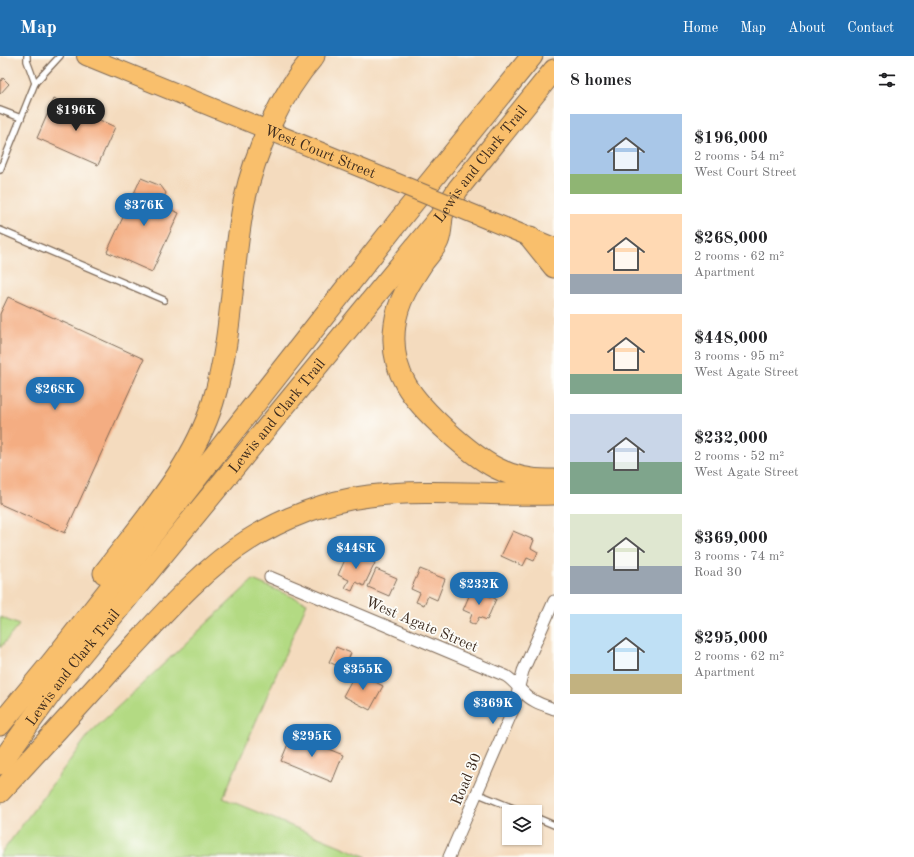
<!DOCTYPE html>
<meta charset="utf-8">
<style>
body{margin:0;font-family:"Old Standard TT",serif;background:#f2f2f2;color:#202124;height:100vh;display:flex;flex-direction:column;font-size:15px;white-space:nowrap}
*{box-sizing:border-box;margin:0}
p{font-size:13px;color:#757577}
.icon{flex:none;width:22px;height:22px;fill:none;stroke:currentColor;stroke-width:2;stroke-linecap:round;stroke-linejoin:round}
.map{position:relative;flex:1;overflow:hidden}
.details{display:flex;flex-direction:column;background:#fff;width:360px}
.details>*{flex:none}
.tools{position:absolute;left:502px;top:749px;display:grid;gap:8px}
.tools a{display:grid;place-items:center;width:40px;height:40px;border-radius:0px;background:#fff;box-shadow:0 1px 3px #0004;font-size:20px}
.price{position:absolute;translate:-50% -34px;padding:0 9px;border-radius:14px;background:#1f6fb2;color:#fff;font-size:13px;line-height:26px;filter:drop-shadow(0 1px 2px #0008)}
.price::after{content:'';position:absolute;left:50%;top:24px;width:12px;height:9px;margin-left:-6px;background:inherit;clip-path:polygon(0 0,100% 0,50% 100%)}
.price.active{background:#222;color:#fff}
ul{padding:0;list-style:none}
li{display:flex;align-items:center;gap:12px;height:100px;padding:0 16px}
li span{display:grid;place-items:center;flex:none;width:112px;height:80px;border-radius:0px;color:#555}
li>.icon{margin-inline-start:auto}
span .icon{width:48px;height:48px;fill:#fffc;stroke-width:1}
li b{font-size:17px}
h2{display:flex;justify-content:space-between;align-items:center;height:48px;padding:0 16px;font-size:17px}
header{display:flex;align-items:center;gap:24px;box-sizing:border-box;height:56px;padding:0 20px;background:#1f6fb2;color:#fff}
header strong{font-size:19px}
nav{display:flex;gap:22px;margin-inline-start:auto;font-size:14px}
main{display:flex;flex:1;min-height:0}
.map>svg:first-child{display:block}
.green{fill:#b3da83;stroke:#778250}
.building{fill:#f4ad82}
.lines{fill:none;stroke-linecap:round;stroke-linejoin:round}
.service-casing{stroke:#7c6856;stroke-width:8}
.minor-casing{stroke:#7c6856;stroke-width:13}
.primary-casing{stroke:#7c6856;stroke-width:20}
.motorway-casing{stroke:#7c6856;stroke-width:23}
.service{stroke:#fff;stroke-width:5.5}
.minor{stroke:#fff;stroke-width:11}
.primary{stroke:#f9bf6c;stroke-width:18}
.motorway{stroke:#f9bf6c;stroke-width:21}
.primary-bridge-casing{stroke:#7c6856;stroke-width:20;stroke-linecap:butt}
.primary-bridge{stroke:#f9bf6c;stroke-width:18}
.labels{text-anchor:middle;stroke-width:3.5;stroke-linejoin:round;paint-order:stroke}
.street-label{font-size:15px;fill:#3b2a1e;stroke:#fdfcf7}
</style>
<header>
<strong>Map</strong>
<nav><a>Home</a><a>Map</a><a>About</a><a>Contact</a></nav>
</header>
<main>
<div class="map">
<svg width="554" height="801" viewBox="0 0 554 801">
<rect width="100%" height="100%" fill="#fdfcf7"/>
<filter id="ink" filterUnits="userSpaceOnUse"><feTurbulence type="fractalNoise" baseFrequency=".025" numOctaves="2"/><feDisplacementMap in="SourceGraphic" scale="8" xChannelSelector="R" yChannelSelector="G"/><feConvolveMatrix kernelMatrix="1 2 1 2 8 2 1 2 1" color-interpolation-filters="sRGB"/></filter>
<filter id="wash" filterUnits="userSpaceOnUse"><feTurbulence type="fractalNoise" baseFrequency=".012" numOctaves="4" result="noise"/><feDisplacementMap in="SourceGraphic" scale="16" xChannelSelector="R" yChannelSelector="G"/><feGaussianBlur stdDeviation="0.9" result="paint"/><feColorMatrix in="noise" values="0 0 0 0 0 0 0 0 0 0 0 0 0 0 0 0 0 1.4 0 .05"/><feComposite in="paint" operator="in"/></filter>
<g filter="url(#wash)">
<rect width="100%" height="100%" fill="#f4dbbe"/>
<g class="green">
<polygon points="253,524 307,547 223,742 367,801 0,801 0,799 90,677"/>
<polygon points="0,561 19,569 0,592"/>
</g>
<g id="blocks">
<g class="building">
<polygon points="3,22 9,28 0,38 0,24 1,25"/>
<polygon points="54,43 115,71 98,109 37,82"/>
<polygon points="141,122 161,130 166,137 160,149 179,157 152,216 107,196"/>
<polygon points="8,241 144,303 65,477 0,448 0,258"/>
<polygon points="513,475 534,484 531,492 538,496 534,505 527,502 523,510 501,500"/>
<polygon points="349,495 375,507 364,530 356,526 352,535 345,532 349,524 338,519"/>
<polygon points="376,513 397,522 389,540 368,531"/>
<polygon points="420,513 445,523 437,544 428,540 424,549 416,546 420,537 411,533"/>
<polygon points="472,533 496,543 487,564 479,561 475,569 469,566 472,558 463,554"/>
<polygon points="336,591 351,597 344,613 329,606"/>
<polygon points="356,616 383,630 370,654 343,640"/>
<polygon points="292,678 343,699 332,726 281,705"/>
</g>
</g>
</g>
<g filter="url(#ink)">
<use href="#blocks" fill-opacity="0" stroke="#7c6856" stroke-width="1"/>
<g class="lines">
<g class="service-casing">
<g id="service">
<polyline points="27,0 27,5 35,27"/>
<polyline points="0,54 21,62"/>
<polyline points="0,114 35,27 60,0"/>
<polyline points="0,174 164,244"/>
<polyline points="476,737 523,756"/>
<polyline points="535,761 554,769"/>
</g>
</g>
<g class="minor-casing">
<g id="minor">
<path d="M270,521l236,99c8,5 12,12 19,18 7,8 19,11 29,15"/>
<polyline points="449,801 513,654 523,615 554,545"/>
</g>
</g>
<g class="primary-casing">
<g id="primary">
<path id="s1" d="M86,0l297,121"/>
<polyline points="488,164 554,191"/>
</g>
</g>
<g class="motorway-casing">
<g id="motorway">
<path d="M442,161c-1,8 -1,17 -4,24 -3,7 -9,14 -14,20 -13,20 -26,39 -29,63 -7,49 19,77 52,107 33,30 60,51 107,49"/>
<polyline points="530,181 554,211"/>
<path d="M104,517c40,-53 89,-106 109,-171 20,-65 18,-134 31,-200 11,-51 36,-107 70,-146"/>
<polyline points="0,669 52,606 405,157 532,0"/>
<path id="s2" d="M0,708l64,-89 379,-462 15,-24 96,-119"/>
<path d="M0,736c39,-42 77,-84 116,-127 39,-41 83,-94 131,-124 36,-23 80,-40 122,-45 61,-8 124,0 185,-2"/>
</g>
</g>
<use href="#service" class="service"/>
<use href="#minor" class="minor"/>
<use href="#primary" class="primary"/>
<use href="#motorway" class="motorway"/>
<g class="primary-bridge-casing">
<polyline id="primary-bridge" points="383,121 488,164"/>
</g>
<use href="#primary-bridge" class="primary-bridge"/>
</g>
</g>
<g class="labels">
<g class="street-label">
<text dy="5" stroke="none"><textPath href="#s1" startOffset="253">West Court Street</textPath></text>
<text dy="5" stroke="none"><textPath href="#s2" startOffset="769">Lewis and Clark Trail</textPath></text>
<text dy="5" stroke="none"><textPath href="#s2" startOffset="445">Lewis and Clark Trail</textPath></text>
<text transform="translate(422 568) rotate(23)" y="5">West Agate Street</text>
<text dy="5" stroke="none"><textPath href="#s2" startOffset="121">Lewis and Clark Trail</textPath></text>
<text transform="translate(466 723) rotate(-67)" y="5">Road 30</text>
</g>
</g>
</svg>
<div class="tools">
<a><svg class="icon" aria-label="layers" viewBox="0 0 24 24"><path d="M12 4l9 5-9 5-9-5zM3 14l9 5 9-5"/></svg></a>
</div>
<b class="price active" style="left:76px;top:76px">$196K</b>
<b class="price" style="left:144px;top:171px">$376K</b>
<b class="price" style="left:55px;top:355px">$268K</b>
<b class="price" style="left:356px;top:514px">$448K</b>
<b class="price" style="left:479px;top:550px">$232K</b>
<b class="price" style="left:363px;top:635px">$355K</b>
<b class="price" style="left:493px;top:669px">$369K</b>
<b class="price" style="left:312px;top:702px">$295K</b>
</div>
<section class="details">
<h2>8 homes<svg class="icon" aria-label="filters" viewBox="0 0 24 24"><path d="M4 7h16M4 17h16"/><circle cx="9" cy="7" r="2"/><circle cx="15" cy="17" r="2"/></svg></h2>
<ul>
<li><span style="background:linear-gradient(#a9c7e8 75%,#8fb573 0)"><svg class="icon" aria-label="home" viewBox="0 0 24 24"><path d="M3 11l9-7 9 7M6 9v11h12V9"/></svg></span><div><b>$196,000</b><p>2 rooms · 54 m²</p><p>West Court Street</p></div></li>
<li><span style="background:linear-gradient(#ffd9b3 75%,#9aa5b1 0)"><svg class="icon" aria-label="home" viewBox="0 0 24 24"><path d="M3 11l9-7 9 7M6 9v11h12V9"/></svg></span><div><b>$268,000</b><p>2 rooms · 62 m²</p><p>Apartment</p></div></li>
<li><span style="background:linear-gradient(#ffd9b3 75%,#7fa58c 0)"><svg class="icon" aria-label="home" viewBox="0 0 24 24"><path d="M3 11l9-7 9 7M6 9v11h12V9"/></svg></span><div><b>$448,000</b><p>3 rooms · 95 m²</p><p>West Agate Street</p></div></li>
<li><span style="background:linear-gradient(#c9d6e8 60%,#7fa58c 0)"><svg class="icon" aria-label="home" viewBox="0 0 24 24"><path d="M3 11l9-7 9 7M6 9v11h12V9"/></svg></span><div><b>$232,000</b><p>2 rooms · 52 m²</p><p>West Agate Street</p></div></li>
<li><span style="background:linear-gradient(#dfe7d0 65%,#9aa5b1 0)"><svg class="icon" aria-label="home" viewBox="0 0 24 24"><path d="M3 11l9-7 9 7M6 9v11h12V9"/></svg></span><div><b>$369,000</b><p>3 rooms · 74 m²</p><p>Road 30</p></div></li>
<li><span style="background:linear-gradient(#bfe0f5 75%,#c2b280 0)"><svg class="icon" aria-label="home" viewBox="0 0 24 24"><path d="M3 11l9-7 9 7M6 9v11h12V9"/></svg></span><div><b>$295,000</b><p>2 rooms · 62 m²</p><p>Apartment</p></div></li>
</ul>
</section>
</main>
